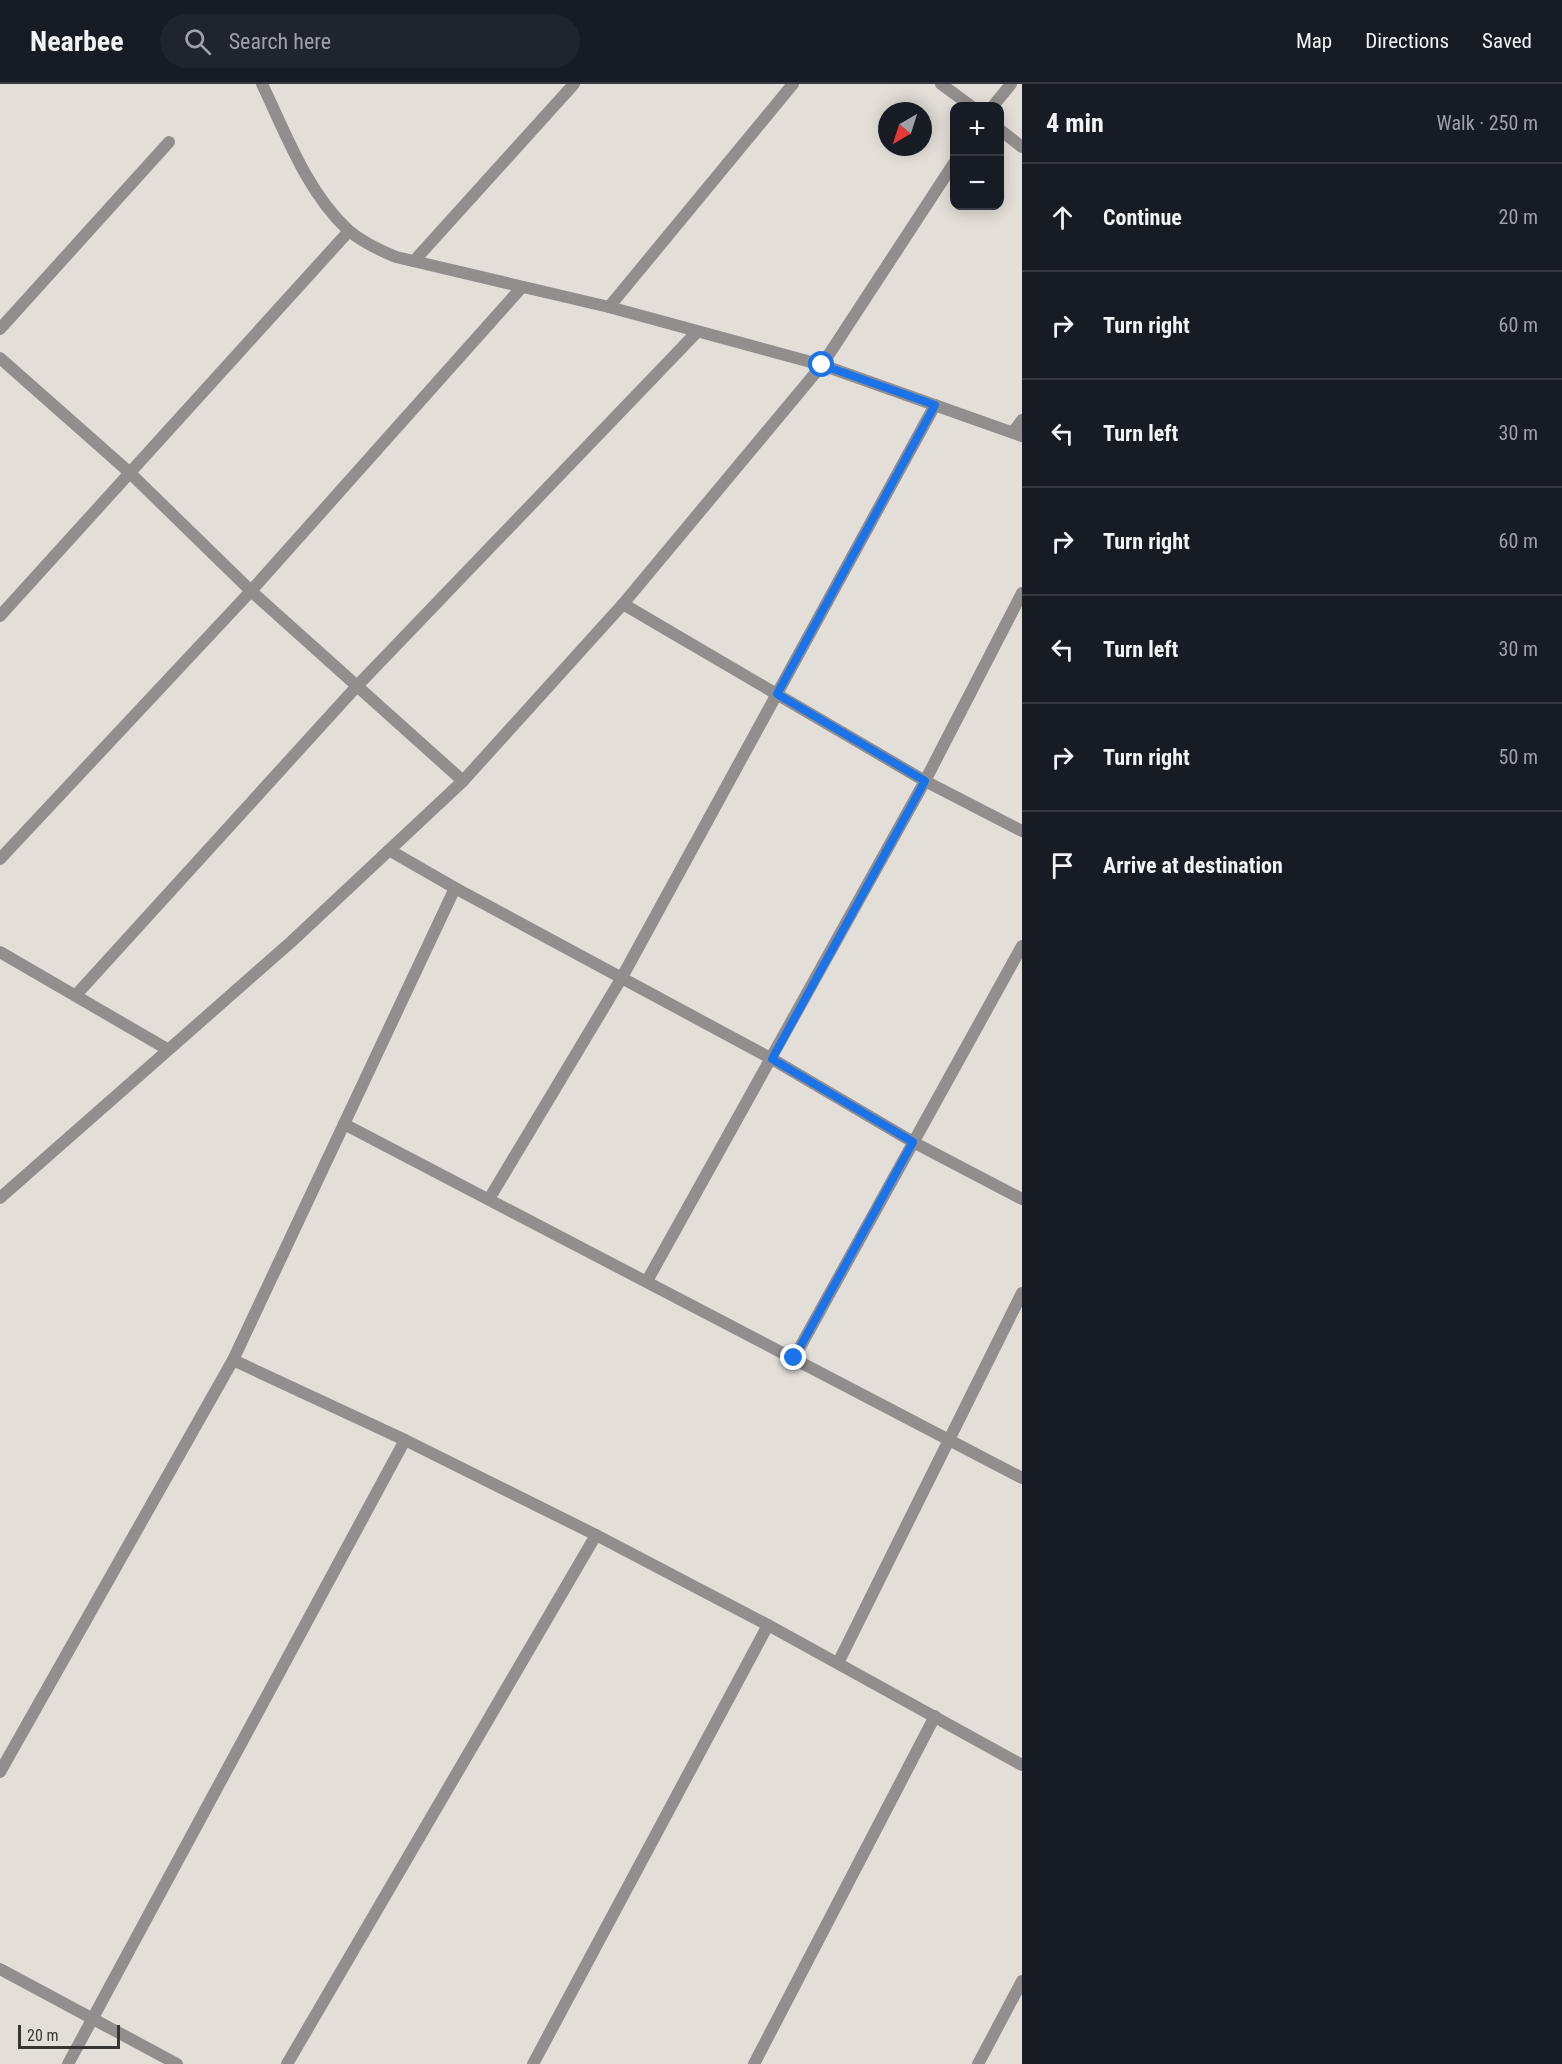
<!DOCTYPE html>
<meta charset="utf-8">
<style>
body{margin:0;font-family:"Roboto Condensed",sans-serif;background:#20242c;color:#f1f3f6}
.controls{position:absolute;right:18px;top:18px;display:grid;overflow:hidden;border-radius:12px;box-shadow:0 3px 15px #0003}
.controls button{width:54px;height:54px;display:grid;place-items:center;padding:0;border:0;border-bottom:2px solid #363941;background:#171b24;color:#f1f3f6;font:30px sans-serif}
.compass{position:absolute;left:878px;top:18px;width:54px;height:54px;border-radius:50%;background:#171b24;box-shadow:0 3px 15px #0003;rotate:219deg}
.scale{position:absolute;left:18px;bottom:15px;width:102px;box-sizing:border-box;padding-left:6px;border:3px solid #363532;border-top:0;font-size:16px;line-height:21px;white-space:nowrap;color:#363532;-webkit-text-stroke:4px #e3ded8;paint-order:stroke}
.stop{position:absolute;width:18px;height:18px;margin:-14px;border:4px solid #1a73e8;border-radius:50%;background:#fff}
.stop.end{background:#1a73e8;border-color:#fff;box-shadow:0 2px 6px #0008}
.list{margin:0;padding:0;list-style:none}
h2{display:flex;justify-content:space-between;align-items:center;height:78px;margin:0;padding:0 24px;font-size:26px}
h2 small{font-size:20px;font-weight:400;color:#9ea1a6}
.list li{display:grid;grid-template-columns:39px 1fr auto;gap:18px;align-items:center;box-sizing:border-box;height:108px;padding:0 24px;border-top:2px solid #363941}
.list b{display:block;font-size:22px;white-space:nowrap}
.list em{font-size:20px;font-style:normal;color:#9ea1a6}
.icon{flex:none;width:33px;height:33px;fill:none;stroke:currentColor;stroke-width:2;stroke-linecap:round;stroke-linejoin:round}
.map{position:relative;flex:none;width:1022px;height:1980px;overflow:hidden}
header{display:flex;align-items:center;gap:36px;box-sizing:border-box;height:84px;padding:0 30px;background:#171b24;border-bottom:2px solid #363941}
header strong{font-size:28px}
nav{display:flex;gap:33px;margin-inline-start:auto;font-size:21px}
.search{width:420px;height:54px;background:#20242c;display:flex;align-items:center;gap:15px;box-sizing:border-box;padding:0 21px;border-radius:33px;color:#9ea1a6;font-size:22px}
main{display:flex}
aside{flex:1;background:#171b24}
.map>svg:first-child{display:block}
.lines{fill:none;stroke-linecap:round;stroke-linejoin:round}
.minor{stroke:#928e8e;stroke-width:12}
.route{stroke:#1a73e8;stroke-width:8}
</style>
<header>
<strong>Nearbee</strong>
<div class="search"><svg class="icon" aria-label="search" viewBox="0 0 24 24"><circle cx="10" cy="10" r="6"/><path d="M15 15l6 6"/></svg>Search here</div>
<nav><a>Map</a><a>Directions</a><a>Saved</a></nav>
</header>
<main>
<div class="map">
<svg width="1022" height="1980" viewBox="0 0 1022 1980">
<rect width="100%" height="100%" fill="#e3ded8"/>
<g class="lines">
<g class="minor">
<path d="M262 0C286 50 307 108 348 146 362 158 379 166 396 173L609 223 822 281 1022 352"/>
<polyline points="941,0 971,22"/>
<polyline points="993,22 1011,0"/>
<polyline points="999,45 1022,63"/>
<polyline points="414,177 574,0"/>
<polyline points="609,223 793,0"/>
<polyline points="0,245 169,58"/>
<polyline points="0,274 129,388 251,507 463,697"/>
<polyline points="1013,348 1022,336"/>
<polyline points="623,520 925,697 1022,747"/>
<polyline points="0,532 349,147"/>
<polyline points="389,766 455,804 772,975 913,1058 1022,1115"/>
<polyline points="0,775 251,507 522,203"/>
<polyline points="0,868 167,965"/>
<polyline points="76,911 357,602 697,248"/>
<polyline points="344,1040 1022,1394"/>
<polyline points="0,1114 291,858 463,697 623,520 822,281 954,79"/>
<polyline points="489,1115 621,895 935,321"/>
<polyline points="647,1197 925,697 1022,509"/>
<polyline points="794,1274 1022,862"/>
<polyline points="233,1276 405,1356 596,1451 768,1541 1022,1681"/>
<polyline points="838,1579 1022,1209"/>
<polyline points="0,1688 233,1276 455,804"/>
<polyline points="0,1885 177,1980"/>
<polyline points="68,1980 405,1356"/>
<polyline points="287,1980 596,1451"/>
<polyline points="533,1980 768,1541"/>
<polyline points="754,1980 935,1632"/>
<polyline points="978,1980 1022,1897"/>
</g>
</g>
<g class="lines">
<polyline class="route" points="794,1274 913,1058 772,975 925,697 777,610 935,321 822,281"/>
</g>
</svg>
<div class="controls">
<button>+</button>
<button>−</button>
</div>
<svg class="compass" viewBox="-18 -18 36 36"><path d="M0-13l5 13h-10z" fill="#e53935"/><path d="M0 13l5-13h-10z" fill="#9ea1a6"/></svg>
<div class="scale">20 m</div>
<div class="stop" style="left:822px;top:281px"></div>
<div class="stop end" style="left:794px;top:1274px"></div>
</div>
<aside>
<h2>4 min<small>Walk · 250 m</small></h2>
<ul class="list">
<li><svg class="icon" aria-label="ahead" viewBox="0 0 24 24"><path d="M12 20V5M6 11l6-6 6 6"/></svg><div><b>Continue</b></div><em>20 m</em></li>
<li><svg class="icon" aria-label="right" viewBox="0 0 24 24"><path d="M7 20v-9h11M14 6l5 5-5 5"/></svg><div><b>Turn right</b></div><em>60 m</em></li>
<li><svg class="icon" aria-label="left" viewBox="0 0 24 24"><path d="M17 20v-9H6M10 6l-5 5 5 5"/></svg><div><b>Turn left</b></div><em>30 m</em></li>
<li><svg class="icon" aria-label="right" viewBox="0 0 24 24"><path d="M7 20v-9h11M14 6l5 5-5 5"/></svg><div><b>Turn right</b></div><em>60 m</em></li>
<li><svg class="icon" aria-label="left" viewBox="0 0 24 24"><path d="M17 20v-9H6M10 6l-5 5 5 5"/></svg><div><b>Turn left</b></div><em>30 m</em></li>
<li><svg class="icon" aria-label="right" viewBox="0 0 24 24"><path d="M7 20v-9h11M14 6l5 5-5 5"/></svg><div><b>Turn right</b></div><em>50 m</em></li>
<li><svg class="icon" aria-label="arrive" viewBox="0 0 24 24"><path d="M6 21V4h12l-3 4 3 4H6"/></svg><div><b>Arrive at destination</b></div></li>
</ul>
</aside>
</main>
